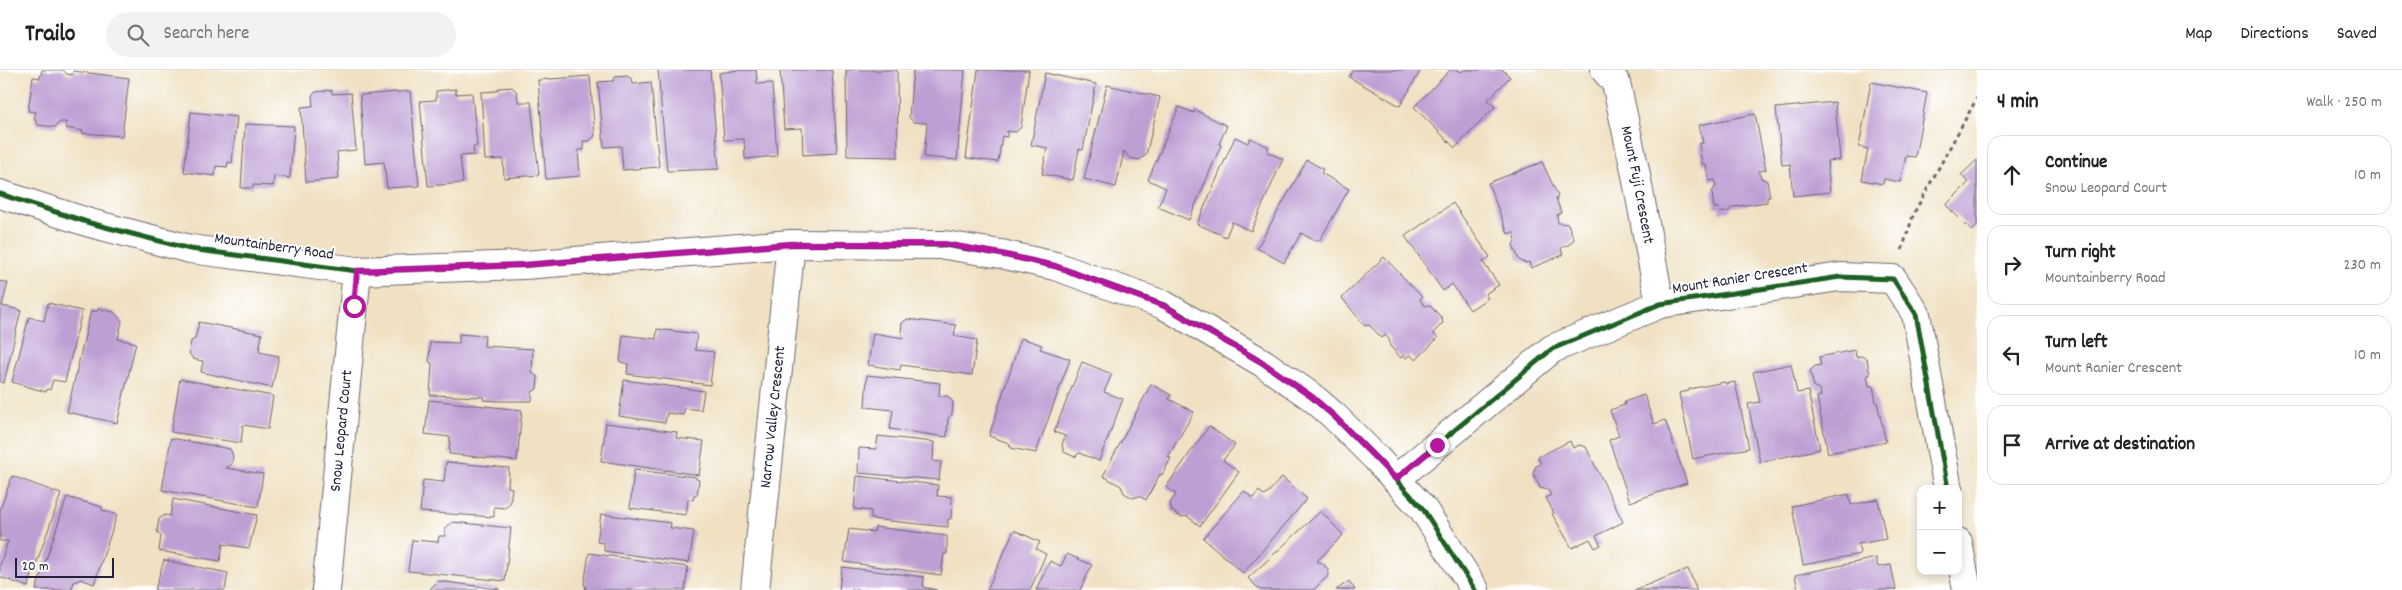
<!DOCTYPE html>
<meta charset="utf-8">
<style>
body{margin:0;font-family:Dekko,sans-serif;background:#f2f2f2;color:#222}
.controls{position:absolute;right:15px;bottom:15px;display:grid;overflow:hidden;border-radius:10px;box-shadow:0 2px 8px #0003}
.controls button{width:45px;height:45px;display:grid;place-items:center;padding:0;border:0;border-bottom:1px solid #e0e0e0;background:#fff;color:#222;font:25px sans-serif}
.scale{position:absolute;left:15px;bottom:12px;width:99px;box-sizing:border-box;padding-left:5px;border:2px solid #22223b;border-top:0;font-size:14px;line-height:18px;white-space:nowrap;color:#22223b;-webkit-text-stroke:4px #fff;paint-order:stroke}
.stop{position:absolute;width:15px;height:15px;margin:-11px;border:4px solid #b5179e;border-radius:50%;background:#fff}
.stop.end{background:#b5179e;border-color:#fff;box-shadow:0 1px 5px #0008}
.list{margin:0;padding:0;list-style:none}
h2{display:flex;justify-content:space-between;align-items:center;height:65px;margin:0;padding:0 20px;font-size:21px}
h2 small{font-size:16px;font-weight:400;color:#767676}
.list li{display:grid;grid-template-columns:32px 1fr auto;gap:15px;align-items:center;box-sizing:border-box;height:80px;margin:0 10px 10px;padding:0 10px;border:1px solid #e0e0e0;border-radius:15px}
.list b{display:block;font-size:19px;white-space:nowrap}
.list p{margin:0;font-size:16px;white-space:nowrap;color:#767676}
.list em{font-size:16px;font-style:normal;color:#767676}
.icon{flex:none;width:28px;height:28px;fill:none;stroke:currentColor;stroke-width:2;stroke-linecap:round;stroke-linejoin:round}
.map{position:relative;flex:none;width:1977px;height:520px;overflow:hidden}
header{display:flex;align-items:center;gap:30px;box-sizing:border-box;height:70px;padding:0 25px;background:#fff;border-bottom:1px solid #e0e0e0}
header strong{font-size:24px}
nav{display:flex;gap:28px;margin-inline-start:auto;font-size:18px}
.search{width:350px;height:45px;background:#f2f2f2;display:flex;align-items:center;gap:12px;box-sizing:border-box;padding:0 18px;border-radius:28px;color:#767676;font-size:19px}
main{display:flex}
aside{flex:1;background:#fff}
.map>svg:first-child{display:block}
.building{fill:#be9fd4}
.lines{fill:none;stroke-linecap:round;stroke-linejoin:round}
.minor-casing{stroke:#6a656b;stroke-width:30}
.path{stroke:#6a656b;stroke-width:3;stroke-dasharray:4 4;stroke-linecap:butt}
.minor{stroke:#fff;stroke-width:28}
.cycleway-casing{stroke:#fff;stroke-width:8}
.cycleway{stroke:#1b5e20;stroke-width:5}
.route{stroke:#b5179e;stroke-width:6}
.labels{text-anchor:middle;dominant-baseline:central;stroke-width:4;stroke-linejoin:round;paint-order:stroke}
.street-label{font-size:16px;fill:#22223b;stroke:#fff}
</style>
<header>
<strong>Trailo</strong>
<div class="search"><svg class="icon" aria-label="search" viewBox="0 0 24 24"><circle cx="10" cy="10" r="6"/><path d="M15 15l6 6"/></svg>Search here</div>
<nav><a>Map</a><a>Directions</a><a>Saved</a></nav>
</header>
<main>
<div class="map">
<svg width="1977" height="520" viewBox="0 0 1977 520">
<rect width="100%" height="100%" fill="#fff"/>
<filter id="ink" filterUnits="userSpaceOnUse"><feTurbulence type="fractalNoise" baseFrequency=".02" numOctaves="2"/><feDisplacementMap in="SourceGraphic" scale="10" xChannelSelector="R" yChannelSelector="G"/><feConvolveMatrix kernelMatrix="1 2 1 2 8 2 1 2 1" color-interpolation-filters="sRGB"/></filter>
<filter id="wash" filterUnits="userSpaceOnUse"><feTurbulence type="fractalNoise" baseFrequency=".0096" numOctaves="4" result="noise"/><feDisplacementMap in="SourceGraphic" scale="20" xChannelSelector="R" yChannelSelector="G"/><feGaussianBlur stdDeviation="1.12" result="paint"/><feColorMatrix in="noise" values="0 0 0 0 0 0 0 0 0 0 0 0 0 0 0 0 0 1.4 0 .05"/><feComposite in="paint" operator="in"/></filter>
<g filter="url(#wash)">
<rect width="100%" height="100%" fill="#f0e1c3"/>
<g id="blocks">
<g class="building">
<polygon points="42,0 63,0 67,4 72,5 73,1 129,8 122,66 82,63 83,61 66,58 66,52 60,52 55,57 38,55 34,48 36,42 28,41 33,7 40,8"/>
<polygon points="658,0 710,0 719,99 667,101"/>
<polygon points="738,0 756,0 757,14 772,13 777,86 745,89 744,69 724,70 719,3"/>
<polygon points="780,0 832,0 837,83 803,85 802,58 784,59"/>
<polygon points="846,0 897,0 898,87 847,86"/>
<polygon points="913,0 965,0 957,90 924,87 927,53 913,52 909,47"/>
<polygon points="978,0 1029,0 1021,57 1016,62 1007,61 1007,67 1002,66 998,92 966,88"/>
<polygon points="1353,0 1421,0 1400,36 1349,7"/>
<polygon points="1450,0 1459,0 1461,2 1464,0 1503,0 1510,7 1488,30 1495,37 1455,78 1414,37"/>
<polygon points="1045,3 1096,14 1083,80 1079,79 1073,110 1042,104 1047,78 1031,75"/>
<polygon points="590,6 595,66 589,71 583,71 584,80 578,80 580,106 546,109 538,10"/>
<polygon points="627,6 632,9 633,14 651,12 659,97 623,100 621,76 604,77 598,12 613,11 615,7"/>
<polygon points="1871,12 1927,23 1915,87 1906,86 1900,112 1884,109 1883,114 1862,110 1868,79 1859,77"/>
<polygon points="1107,15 1160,27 1146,85 1139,90 1130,88 1124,81 1116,117 1084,109"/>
<polygon points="512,17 517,22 518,32 531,32 539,105 504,108 503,89 485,90 481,22 497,21 499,18"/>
<polygon points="456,19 456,24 472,23 477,76 473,77 474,85 460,86 463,113 428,116 420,31 436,30 436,21"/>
<polygon points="332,20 332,24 351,23 356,80 337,82 339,109 306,112 301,37 313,36 312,25 316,22"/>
<polygon points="410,21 419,116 387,118 384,92 365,94 360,25"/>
<polygon points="1835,32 1840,90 1827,91 1830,122 1793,126 1790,94 1782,95 1776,38"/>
<polygon points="1179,37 1194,43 1195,40 1227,56 1219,74 1221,75 1189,150 1158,137 1166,118 1148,110"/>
<polygon points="191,42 237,47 232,93 228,92 227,97 216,96 215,106 184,102"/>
<polygon points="1755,44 1766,100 1759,101 1761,108 1767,111 1770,127 1767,127 1767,132 1732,137 1729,141 1720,143 1719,138 1714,138 1712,122 1716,116 1715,110 1709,111 1706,94 1702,94 1699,74 1703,73 1699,55"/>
<polygon points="245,54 294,56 290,108 274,106 273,116 253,115 253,118 241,118"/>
<polygon points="1235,67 1248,73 1250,68 1269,77 1267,82 1283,89 1251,161 1232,152 1226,167 1197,154"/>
<polygon points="1307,90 1323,99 1321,103 1349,119 1320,170 1313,170 1301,163 1284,193 1257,178"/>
<polygon points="1977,90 1977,156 1972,161 1946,135 1969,112 1961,105"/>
<polygon points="1542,92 1558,126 1556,128 1561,143 1557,145 1558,153 1568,154 1574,169 1570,174 1561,178 1563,185 1531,198 1529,192 1525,193 1519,190 1513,175 1516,169 1513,162 1508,164 1488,113"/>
<polygon points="1453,133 1490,187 1483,192 1499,215 1485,224 1488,228 1470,240 1452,214 1443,221 1405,166"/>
<polygon points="1384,187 1422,227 1420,230 1425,236 1429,235 1441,247 1443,253 1433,263 1438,268 1416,290 1410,285 1406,288 1404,285 1401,288 1390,276 1389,269 1385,265 1382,268 1369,255 1365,256 1342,228"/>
<polygon points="0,211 8,213 2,236 21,240 4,313 0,312"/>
<polygon points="48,233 82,241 65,312 53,310 50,320 47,319 46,322 12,312 29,247 44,251"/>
<polygon points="98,238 114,242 122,251 118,269 136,273 117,353 67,342 91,240 97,242"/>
<polygon points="907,249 956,255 954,266 977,270 972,305 901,295 900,300 868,295 873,263 904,268 901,262 902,253"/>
<polygon points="199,252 262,264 259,282 279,286 272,318 201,302 203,291 193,289 189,283 191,271 195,269"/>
<polygon points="657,259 697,264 695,280 714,282 710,315 627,304 628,294 620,292 623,265 656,269"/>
<polygon points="459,264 485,266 484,276 533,279 532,303 538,307 537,319 532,322 532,331 499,331 483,330 484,327 430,325 432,293 429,292 430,272 459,273"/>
<polygon points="1021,268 1042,275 1040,279 1070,289 1036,383 1011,378 1009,373 989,366"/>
<polygon points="1855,280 1856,287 1861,286 1867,289 1870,305 1867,305 1869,316 1873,316 1876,332 1877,332 1886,372 1828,383 1817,327 1821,326 1820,320 1814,317 1810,301 1815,296 1821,295 1819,287"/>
<polygon points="1082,292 1112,304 1104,322 1123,329 1099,391 1079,383 1075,387 1064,382 1062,375 1065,366 1054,362"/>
<polygon points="1791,294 1797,323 1808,321 1820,379 1760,392 1748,334 1760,332 1753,302"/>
<polygon points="867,305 940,313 939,326 948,326 953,332 952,344 948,348 947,367 890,359 893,340 865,337"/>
<polygon points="180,309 273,326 268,359 243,355 241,373 171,362"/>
<polygon points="624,310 704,321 701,340 685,338 683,345 667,343 665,353 619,346"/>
<polygon points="1725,312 1726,314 1735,312 1749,378 1693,389 1679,323 1689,321 1689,319"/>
<polygon points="1151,314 1171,325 1169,329 1194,342 1168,387 1171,388 1162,405 1160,404 1146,430 1139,426 1133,428 1124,423 1121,416 1103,406"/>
<polygon points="1644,325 1654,354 1665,350 1687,413 1630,432 1609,370 1619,366 1610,340 1625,335 1624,332"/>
<polygon points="429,330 522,340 517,391 449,384 450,367 425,364"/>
<polygon points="606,353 677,362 676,368 704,371 699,405 601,391"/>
<polygon points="1209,356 1235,375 1223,390 1239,402 1200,456 1187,446 1181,447 1172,441 1170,433 1176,424 1166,417"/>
<polygon points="878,366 934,372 933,391 941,392 939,410 858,403 859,378 876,379"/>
<polygon points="171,368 230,379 233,386 232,394 226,398 263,404 258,437 162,420"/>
<polygon points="1570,371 1573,378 1579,375 1586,377 1623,452 1596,466 1601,475 1595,478 1590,469 1572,478 1552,444 1554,443 1546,428 1551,425 1548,420 1540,418 1533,403 1536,396 1541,394 1538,387"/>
<polygon points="446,392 509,398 508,417 512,418 510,434 505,438 494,437 494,447 420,442 423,410 444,412"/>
<polygon points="634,400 696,407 696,409 699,410 697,425 694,425 693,430 688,429 686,445 630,438"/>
<polygon points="12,406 61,424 28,517 0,507 0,495 8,471 0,471 0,440"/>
<polygon points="857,406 938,415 937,426 952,427 951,449 948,449 948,457 871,449 871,441 854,439"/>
<polygon points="1282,407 1307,429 1243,503 1203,468 1244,421 1253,428 1259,421 1265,426"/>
<polygon points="1849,424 1851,435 1878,429 1886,469 1858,474 1860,484 1803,495 1792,436"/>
<polygon points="67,427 102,437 102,440 117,445 94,514 81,509 74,512 71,520 36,520"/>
<polygon points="173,429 257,445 249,478 223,474 220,491 159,481 161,466 157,461 159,449 165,445 170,446"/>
<polygon points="1321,441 1343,465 1316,492 1321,492 1328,499 1328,506 1313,520 1260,520 1248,508"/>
<polygon points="601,444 671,453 670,458 694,461 689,493 604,481 604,473 597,472"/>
<polygon points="453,452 511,458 505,511 408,501 412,470 438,472 439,466 445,466 445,458"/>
<polygon points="875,457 947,466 947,484 944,484 941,505 844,492 849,459 874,462"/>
<polygon points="1014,460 1040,472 1036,479 1046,484 1030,520 987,520"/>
<polygon points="589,483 688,497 685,520 585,520 586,516 584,515"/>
<polygon points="1067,484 1092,495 1080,520 1036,520 1050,491 1061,496"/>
<polygon points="1876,488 1878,497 1891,495 1896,520 1798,520 1795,505"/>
<polygon points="164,490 228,503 225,520 155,520"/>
<polygon points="842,497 924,507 923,517 937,520 839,520"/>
<polygon points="1688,499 1697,520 1634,520"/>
<polygon points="438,511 499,519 499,520 429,520"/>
<polygon points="1349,511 1355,520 1336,520"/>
</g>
</g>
</g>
<g filter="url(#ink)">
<use href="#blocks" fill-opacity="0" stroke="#6a656b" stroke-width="1"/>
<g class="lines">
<g class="minor-casing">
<g id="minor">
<path id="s1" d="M1605 0 1616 13 1635 100 1660 234"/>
<polyline points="0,124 90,153 190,179 357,201 524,195 791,174 945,175 1001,184 1055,196 1164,235 1263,293 1312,327 1334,346 1376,388 1423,439 1475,520"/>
<polyline points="1396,409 1552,279 1660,234 1840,207 1893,209 1916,244 1948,419"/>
<polyline points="1958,472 1967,520"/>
<path id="s2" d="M326 520 357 201"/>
<path id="s3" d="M755 520 791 174"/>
</g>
</g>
<polyline class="path" points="1902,180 1914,143 1977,28"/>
<use href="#minor" class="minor"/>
<g class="cycleway-casing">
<g id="cycleway">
<polyline points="0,124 90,153 190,179 357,201 524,195 791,174 945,175 1001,184 1055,196 1164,235 1263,293 1312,327 1334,346 1376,388 1423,439 1475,520"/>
<polyline points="1396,409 1552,279 1660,234 1840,207 1893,209 1916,244 1948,419"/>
</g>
</g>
<use href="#cycleway" class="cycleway"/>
</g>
</g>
<g class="lines" filter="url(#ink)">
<polyline class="route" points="354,236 357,201 524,195 791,174 945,174 1001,184 1055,196 1164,236 1263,293 1312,327 1334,346 1396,409 1437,375"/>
</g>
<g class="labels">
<g class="street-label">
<text stroke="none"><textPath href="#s1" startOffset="121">Mount Fuji Crescent</textPath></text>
<text transform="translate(274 177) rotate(8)">Mountainberry Road</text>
<text transform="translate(1740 209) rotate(-9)">Mount Ranier Crescent</text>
<text stroke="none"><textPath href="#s3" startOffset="174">Narrow Valley Crescent</textPath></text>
<text stroke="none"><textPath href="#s2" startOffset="160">Snow Leopard Court</textPath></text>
</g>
</g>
</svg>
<div class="controls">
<button>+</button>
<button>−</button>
</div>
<div class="scale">20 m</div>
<div class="stop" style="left:354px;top:236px"></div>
<div class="stop end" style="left:1437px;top:375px"></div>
</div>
<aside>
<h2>4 min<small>Walk · 250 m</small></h2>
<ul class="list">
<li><svg class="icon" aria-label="ahead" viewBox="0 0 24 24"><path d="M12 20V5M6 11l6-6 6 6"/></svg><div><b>Continue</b><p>Snow Leopard Court</p></div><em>10 m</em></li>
<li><svg class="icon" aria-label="right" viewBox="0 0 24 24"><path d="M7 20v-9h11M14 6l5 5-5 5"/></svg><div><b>Turn right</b><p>Mountainberry Road</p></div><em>230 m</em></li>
<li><svg class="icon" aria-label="left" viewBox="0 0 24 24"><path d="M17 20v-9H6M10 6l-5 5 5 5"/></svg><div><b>Turn left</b><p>Mount Ranier Crescent</p></div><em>10 m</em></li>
<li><svg class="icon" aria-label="arrive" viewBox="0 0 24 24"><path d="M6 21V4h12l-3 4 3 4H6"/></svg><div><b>Arrive at destination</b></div></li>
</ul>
</aside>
</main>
